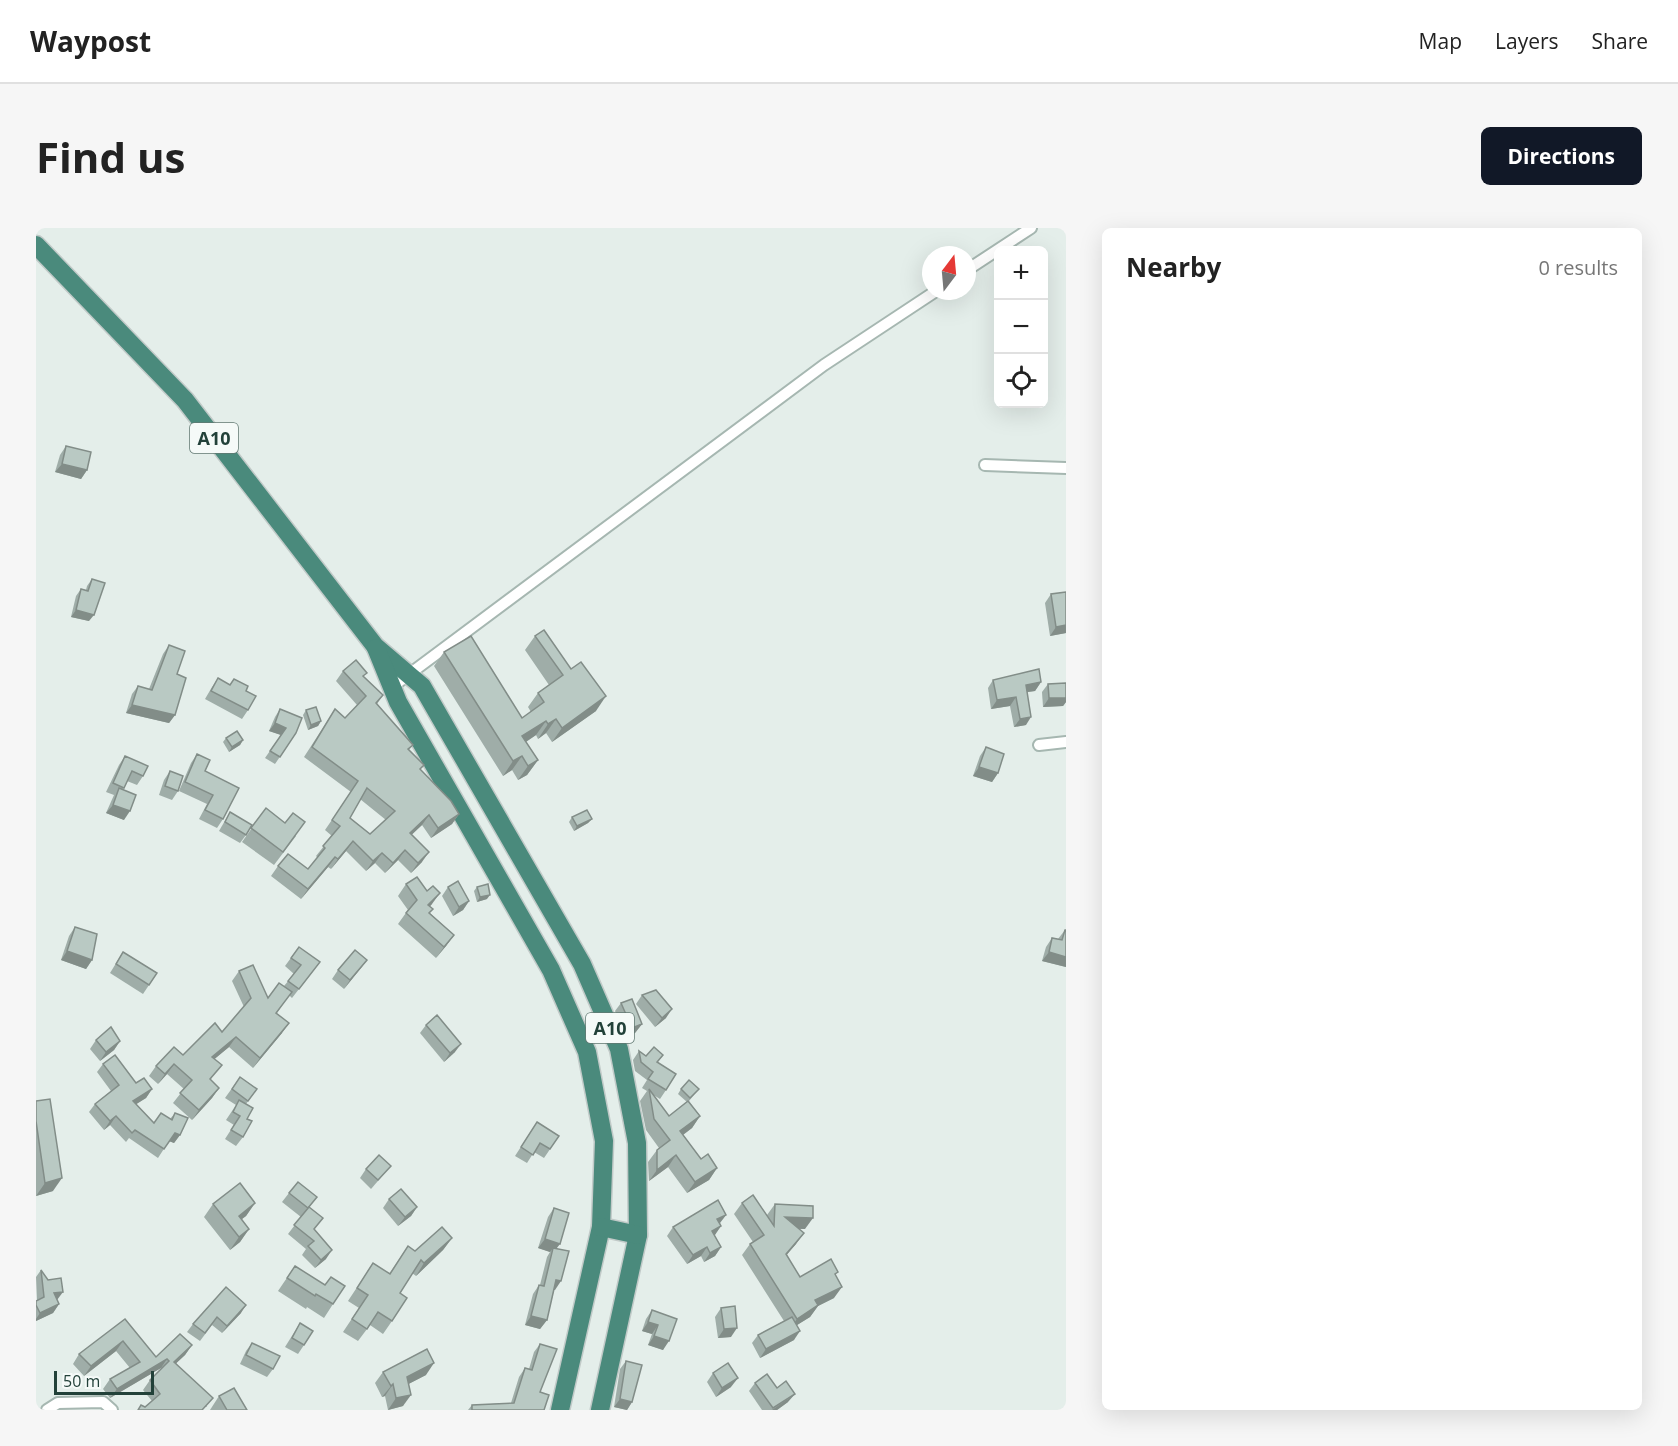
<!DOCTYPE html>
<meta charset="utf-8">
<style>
body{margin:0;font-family:"Open Sans",sans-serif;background:#f6f6f6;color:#222}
.controls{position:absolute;right:18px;top:18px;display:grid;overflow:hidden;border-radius:9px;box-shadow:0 6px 24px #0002}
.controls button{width:54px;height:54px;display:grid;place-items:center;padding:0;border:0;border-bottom:2px solid #e0e0e0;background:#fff;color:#222;font:30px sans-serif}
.compass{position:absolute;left:886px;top:18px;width:54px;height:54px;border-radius:50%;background:#fff;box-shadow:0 6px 24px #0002;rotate:16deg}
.scale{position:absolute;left:18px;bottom:15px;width:100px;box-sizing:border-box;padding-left:6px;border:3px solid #224139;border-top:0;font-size:16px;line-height:21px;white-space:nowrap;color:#224139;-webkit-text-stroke:4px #f5faf8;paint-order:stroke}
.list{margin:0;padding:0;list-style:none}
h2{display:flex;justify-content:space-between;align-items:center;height:78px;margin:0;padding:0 24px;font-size:26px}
h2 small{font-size:20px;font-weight:400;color:#767676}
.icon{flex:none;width:33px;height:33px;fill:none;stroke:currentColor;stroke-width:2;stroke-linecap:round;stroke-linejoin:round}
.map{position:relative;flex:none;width:1030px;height:1182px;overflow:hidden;border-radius:9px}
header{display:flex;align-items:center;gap:36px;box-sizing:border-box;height:84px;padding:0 30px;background:#fff;border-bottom:2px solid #e0e0e0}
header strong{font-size:28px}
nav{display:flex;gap:33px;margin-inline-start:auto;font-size:21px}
.intro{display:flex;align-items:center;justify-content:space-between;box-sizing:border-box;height:144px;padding:0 36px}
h1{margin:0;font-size:42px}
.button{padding:15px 27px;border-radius:9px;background:#111827;color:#fff;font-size:21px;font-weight:700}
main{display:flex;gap:36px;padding:0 36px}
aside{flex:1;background:#fff;border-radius:9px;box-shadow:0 6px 24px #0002}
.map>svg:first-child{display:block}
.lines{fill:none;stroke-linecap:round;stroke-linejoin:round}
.minor-casing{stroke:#a6b7b1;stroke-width:14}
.trunk-casing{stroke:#c1cac8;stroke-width:21}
.minor{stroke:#fff;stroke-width:10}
.trunk{stroke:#4a8a7c;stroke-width:18}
.wall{fill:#9fada8;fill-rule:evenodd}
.shaded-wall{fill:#828d88}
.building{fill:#b9c9c3;stroke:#828d88;stroke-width:1.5;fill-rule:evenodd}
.labels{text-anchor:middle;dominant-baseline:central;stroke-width:6;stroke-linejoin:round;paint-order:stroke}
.shield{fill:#f5faf8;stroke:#617872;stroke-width:1.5}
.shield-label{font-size:18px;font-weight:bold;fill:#224139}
</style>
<header>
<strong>Waypost</strong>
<nav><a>Map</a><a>Layers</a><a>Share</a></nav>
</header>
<div class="intro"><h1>Find us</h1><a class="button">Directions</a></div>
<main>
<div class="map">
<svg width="1030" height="1182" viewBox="0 0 1030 1182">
<rect width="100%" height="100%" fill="#e4eeea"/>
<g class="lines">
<g class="minor-casing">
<g id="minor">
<polyline points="931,42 995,0"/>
<polyline points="949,237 1030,240"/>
<polyline points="356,459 788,137 900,63"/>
<polyline points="1003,517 1030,514"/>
<polyline points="11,1182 22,1175 67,1174 76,1182"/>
</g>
</g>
<g class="trunk-casing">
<g id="trunk">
<polyline points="0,17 149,172 339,418 386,458 546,736 583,821 601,915 602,1007 564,1182"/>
<polyline points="340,420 362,474 515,742 551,824 568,913 565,999 524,1182"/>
<polyline points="565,999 602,1007"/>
</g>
</g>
<use href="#minor" class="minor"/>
<use href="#trunk" class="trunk"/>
</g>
<g class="wall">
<polygon points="30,218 51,242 45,251 19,244 24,227"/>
<polygon points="56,351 53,393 35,389 40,368 45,361 50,362 51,358"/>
<polygon points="1030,364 1030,405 1014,408 1009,375 1015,366"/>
<polygon points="499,408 560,483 516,514 510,505 502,511 500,507 490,514 502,532 491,547 482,552 476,542 467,548 398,438 408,424 486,490 495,484 492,479 502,465 513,457 489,422"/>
<polygon points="133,417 141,446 139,487 133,495 90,485 96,466 102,458 113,461 127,426"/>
<path d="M307 443 328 449 347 467 341 476 377 517 373 522 385 542 423 586 416 596 395 610 386 597 375 607 386 634 375 645 362 632 349 645 339 635 330 643 310 623 295 641 292 639 265 671 235 648 242 638 272 641 282 630 280 628 296 608 289 602 315 564 268 529 299 481 309 490 321 477 300 453ZM324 571 350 592 334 606 314 590Z"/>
<polygon points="182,450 194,457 198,451 210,463 212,482 206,491 169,471 176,459"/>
<polygon points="957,452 1005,454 999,463 991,464 990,497 978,499 974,478 955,481 952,460"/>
<polygon points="1030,455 1030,474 1027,478 1007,479 1006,464 1012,456"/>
<polygon points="244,481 260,505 239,536 229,530 245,507 233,503 239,489"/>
<polygon points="270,482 285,493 282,498 272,502 267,487"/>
<polygon points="190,510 207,512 204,517 193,524 187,514"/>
<polygon points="950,519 962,545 956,554 937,548 944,528"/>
<polygon points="161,526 187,591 181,600 163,591 171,576 143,563 155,535"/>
<polygon points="89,528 107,548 101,557 91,553 87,562 88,592 70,585 78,567 70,564 83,537"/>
<polygon points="134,543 142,563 136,572 123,567 128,552"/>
<polygon points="230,580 260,608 238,637 206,614"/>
<polygon points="194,584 210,607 204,615 183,603"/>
<polygon points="536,589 556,591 552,595 538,603 533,594"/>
<polygon points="370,656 396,676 394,678 394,685 418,707 410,718 400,730 362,696 372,682 362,668"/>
<polygon points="412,659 433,673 427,682 417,688 406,668"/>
<polygon points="441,659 451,671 441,674 438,663"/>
<polygon points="39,699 56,732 50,741 25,732 33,708"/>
<polygon points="1029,702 1030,739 1006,733 1010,719 1016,710 1022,711"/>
<polygon points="263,719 277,743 256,770 253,767 241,785 246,805 217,840 193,819 178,831 175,852 183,860 176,870 156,892 137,875 148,861 131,846 122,856 113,848 120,838 147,827 186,804 208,779 196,753 203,743 232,770 248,758 258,746 249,738"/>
<polygon points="87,724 121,745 107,766 74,745"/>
<polygon points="331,732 308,761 296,751 302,742"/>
<polygon points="606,767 630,790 619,799 600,776"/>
<polygon points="585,775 606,796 599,805 590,808 579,783"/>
<polygon points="390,797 419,824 408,834 384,805"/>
<polygon points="60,812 84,813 78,822 64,833 54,821"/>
<polygon points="603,823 610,828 627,827 622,834 630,862 624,871 616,866 633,888 651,874 642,866 645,861 663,861 653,873 664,888 656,900 647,907 665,931 681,940 673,952 651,965 632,939 613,953 612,934 621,922 623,920 610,902 604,873 611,863 606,860 611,852 599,843 597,832"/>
<polygon points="67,836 100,855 116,861 110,870 100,876 118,895 134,891 139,885 144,907 138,915 133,913 122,930 93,910 90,914 74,897 68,902 53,884 59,876 75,863 61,844"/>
<polygon points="204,849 221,861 210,876 211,891 207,909 200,918 189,911 198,897 190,892 200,877 189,870"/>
<polygon points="0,873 17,963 0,968"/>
<polygon points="501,894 523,908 508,930 498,924 491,935 479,928"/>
<polygon points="330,941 348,946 335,961 324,950"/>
<polygon points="253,965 273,979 278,1002 290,1031 279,1040 266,1027 270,1021 252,1006 265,989 246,974"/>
<polygon points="353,971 381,979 375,988 362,998 347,980"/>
<polygon points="219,975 210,988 205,991 213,1001 204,1014 194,1022 168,989 177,976"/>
<polygon points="706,975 731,987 739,976 769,1001 763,1001 760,1016 750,1027 764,1049 800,1048 798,1070 782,1078 774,1089 761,1097 758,1112 724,1130 716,1115 722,1107 748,1093 706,1027 714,1016 717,1014 698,986"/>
<polygon points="518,980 521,1021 519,1062 518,1062 511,1092 504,1101 489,1097 497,1066 503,1057 504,1057 511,1029 514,1024 502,1020 512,989"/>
<polygon points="690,987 684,995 685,998 678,1007 685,1019 679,1028 668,1034 665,1028 651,1036 631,1008 637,999"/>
<polygon points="416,1010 407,1022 380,1048 376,1045 364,1065 356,1093 347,1106 334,1097 322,1113 307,1104 323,1080 312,1073 337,1035 353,1046 372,1018 379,1023"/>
<polygon points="259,1038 297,1076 288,1090 271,1079 270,1081 242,1063"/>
<polygon points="5,1042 12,1052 23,1076 17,1085 0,1093 0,1073 1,1072 0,1049"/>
<polygon points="190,1059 205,1085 186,1105 176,1097 164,1113 151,1104 157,1096"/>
<polygon points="685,1080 695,1109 682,1110 679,1089"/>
<polygon points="616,1082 641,1091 627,1122 612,1117 616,1106 606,1103 610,1091"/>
<polygon points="89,1091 120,1129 156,1117 149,1127 140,1135 171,1179 109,1179 116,1173 107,1162 114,1152 125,1141 125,1140 74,1170 67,1161 74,1151 94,1140 80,1123 48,1148 37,1136 43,1126"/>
<polygon points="264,1095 268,1117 262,1126 249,1119"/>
<polygon points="216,1115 237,1141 231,1149 204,1136 210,1123"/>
<polygon points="504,1116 504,1164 508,1182 432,1182 436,1177 475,1175 483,1149 489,1140 493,1141 498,1124"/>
<polygon points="590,1133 596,1174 591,1182 578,1179 584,1141"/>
<polygon points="347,1144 390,1147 372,1156 367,1178 352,1182 349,1168 346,1169 339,1155"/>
<polygon points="677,1145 695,1159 680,1169 671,1154"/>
<polygon points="719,1155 741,1160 752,1174 741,1182 726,1182 713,1163"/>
<polygon points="183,1168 211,1182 174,1182"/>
</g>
<g class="shaded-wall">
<polygon points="26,236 51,242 45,251 19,244"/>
<polygon points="40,382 58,387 53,393 35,389"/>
<polygon points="1030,397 1030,405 1014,408 1020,399"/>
<polygon points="1005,454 999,463 984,465 990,457"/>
<polygon points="570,468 560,483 516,514 526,500"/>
<polygon points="980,469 974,478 955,481 961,472"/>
<polygon points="1013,470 1030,470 1030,474 1027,478 1007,479"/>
<polygon points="96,477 139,487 133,495 90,485"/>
<polygon points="995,489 990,497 978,499 984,491"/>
<polygon points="520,491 510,505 502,511 512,496"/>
<polygon points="285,493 282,498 272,502 275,497"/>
<polygon points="510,493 500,507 476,523 486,508"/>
<polygon points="239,495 250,500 245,507 233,503"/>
<polygon points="207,512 204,517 193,524 196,519"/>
<polygon points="486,528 476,542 467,548 477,533"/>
<polygon points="502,532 491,547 482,552 492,538"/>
<polygon points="943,539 962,545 956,554 937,548"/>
<polygon points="77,577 94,583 88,592 70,585"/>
<polygon points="423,586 416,596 395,610 402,600"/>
<polygon points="393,587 386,597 367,615 374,605"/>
<polygon points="556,591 552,595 538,603 541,598"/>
<polygon points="317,613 310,623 295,641 302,631"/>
<polygon points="369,622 362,632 349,645 357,635"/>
<polygon points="393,624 386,634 375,645 382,635"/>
<polygon points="346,625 339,635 330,643 337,633"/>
<polygon points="299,629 292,639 265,671 272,661"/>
<polygon points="404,665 396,676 385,688 392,677"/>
<polygon points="454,667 451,671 441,674 444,669"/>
<polygon points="433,673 427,682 417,688 423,679"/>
<polygon points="418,707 410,718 400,730 408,719"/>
<polygon points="31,723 56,732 50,741 25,732"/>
<polygon points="1013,724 1030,729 1030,739 1006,733"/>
<polygon points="331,732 325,740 308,761 314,752"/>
<polygon points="636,781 630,790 619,799 626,790"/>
<polygon points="253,795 246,805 217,840 224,830"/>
<polygon points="606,796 599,805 590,808 596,800"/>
<polygon points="200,809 193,819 169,839 176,829"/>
<polygon points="84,813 78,822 64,833 70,824"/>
<polygon points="425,816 419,824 408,834 414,825"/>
<polygon points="138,836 131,846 122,856 129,846"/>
<polygon points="183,860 176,870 156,892 163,882"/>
<polygon points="116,861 110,870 91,882 97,873"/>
<polygon points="80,888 74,897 68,902 74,893"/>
<polygon points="664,888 656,900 636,915 644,903"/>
<polygon points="139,905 144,907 138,915 133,913"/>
<polygon points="640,927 632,939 613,953 621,942"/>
<polygon points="681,940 673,952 651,965 659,954"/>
<polygon points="26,950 17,963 0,968 9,955"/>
<polygon points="219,975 210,988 196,999 203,988"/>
<polygon points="381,979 375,988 362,998 369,989"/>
<polygon points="690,987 683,996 681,991"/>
<polygon points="749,989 777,990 769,1001 741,1000"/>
<polygon points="685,998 679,1007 670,1012 676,1003"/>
<polygon points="213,1001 204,1014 194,1022 203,1009"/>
<polygon points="768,1005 760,1016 742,1037 750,1026"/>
<polygon points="416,1010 407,1022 380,1048 388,1035"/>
<polygon points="509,1011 524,1016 517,1025 517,1020 514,1024 502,1020"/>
<polygon points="671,1019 665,1028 651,1036 657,1027"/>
<polygon points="685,1019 679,1028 668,1034 674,1025"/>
<polygon points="296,1022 290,1031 279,1040 285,1032"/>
<polygon points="520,1052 525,1053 519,1062 514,1061"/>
<polygon points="806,1059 798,1070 782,1078 774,1089 753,1102 761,1091 779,1072"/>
<polygon points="27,1064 21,1072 18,1065"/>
<polygon points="23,1076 17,1085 0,1093 0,1091 4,1085"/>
<polygon points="210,1077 205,1085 186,1105 191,1098"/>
<polygon points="495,1088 511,1092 504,1101 489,1097"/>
<polygon points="612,1094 622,1097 616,1106 606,1103"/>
<polygon points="701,1100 695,1109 682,1110 688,1101"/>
<polygon points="764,1103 758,1112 724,1130 730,1121"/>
<polygon points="618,1108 633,1113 627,1122 612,1117"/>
<polygon points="87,1113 80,1123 48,1148 55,1138"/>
<polygon points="156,1117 149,1127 132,1143 138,1134"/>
<polygon points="131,1131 125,1140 74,1170 81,1161"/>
<polygon points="398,1135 390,1147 363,1161 371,1149"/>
<polygon points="702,1150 695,1159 680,1169 686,1160"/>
<polygon points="357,1156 349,1168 346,1169 355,1158"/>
<polygon points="759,1166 752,1174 741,1182 736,1182"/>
<polygon points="375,1167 367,1178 352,1182 360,1170"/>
<polygon points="584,1171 596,1174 591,1182 578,1179"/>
</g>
<g class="building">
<polygon points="30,218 55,224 51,242 26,236"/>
<polygon points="56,351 69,355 58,387 40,382 45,361 52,363"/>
<polygon points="1030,364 1030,397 1020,399 1015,366"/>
<polygon points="508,402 535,441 545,434 570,468 526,500 520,491 512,496 510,493 486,508 502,532 492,538 486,528 477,533 408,424 435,408 486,490 508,474 502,465 527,447 499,408"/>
<polygon points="133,417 149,423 141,446 150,450 139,487 96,477 102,458 116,462"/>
<path d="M320 432 331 445 327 448 347 467 340 475 377 517 372 521 388 537 384 541 415 573 423 586 402 600 393 587 374 605 393 624 382 635 369 622 357 635 346 625 337 633 317 613 302 631 299 629 272 661 242 638 252 626 272 641 289 620 287 618 304 598 296 592 322 553 276 519 299 481 309 490 330 468 307 443ZM331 560 359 583 334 606 314 590Z"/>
<polygon points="1003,441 1005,454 990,457 995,489 984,491 980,469 961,472 957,452"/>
<polygon points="182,450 194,457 198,451 212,458 210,463 220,468 212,482 175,463"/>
<polygon points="1030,455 1030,470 1013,470 1012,456"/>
<polygon points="280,479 285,493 275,497 270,482"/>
<polygon points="244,481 266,490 260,505 244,529 234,523 250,500 239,495"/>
<polygon points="201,503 207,512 196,519 190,510"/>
<polygon points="950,519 968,526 962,545 943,539"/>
<polygon points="161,526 174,532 169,543 203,560 187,591 169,582 177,567 149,554"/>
<polygon points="89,528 112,538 107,548 96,543 88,560 77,555"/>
<polygon points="134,543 147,548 142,563 129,558"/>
<polygon points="83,560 100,567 94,583 77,577"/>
<polygon points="230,580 249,595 257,585 269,594 247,624 215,600"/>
<polygon points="551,582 556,591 541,598 536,589"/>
<polygon points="194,584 216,597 210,607 189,594"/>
<polygon points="381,649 391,663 397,658 404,665 392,677 397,681 393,685 418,707 408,719 370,685 381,672 370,656"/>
<polygon points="422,653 433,673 423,679 412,659"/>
<polygon points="452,656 454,667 444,669 441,659"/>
<polygon points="39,699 61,706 56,732 31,723"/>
<polygon points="1029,702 1030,702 1030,729 1013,724 1016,710 1026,712"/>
<polygon points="263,719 284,734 263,761 252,753 265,737 255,730"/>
<polygon points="319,722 331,732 314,752 302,742"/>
<polygon points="87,724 121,745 113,757 80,736"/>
<polygon points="217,737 232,770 243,755 256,764 240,785 253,795 224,830 200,809 176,829 186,837 174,851 183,860 163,882 144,865 156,852 138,836 129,846 120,838 138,819 147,827 179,795 186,804 215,770 203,743"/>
<polygon points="620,762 636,781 626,790 606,767"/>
<polygon points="596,771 606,796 596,800 585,775"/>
<polygon points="401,787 425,816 414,825 390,797"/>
<polygon points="75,799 84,813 70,824 60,812"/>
<polygon points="618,819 627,827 621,834 640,846 630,862 612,851 617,844 605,834 603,823 610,828"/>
<polygon points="79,827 100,855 108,850 116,861 97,873 118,895 125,885 136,892 139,885 152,890 144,907 139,905 128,921 99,902 96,905 80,888 74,893 59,876 83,857 67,836"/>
<polygon points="204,849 221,861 212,873 196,861"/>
<polygon points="653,852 663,861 654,870 645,861"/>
<polygon points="613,861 633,888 652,873 664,888 644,903 665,931 672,926 681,940 659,954 640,927 621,942 621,922 634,912 618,891"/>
<polygon points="14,871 26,950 9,955 0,893 0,873"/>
<polygon points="203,872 217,880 211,891 216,893 207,909 195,902 204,888 197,884"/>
<polygon points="501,894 523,908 514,921 504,915 497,927 485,919"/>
<polygon points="343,927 355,938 342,952 330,941"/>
<polygon points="262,954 281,969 272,980 253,965"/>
<polygon points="204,955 219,975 203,988 213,1001 203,1009 177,976"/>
<polygon points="365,961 381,979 369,989 353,971"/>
<polygon points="717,967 738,998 739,976 777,978 777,990 749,989 768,1005 750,1026 764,1049 795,1031 802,1044 799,1046 806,1059 779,1072 782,1077 761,1091 714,1016 728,1007 706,975"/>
<polygon points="682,972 690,987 681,991 685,998 676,1003 685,1019 674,1025 671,1019 657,1027 637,999"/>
<polygon points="273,979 287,990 278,1001 296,1022 285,1032 272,1018 278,1013 258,997"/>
<polygon points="518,980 533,985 524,1016 509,1011"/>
<polygon points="406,999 416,1010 388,1035 385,1032 364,1065 371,1070 356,1093 342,1084 331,1101 316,1091 332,1067 321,1060 337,1035 354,1046 372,1018 379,1023"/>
<polygon points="517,1020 533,1023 525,1053 520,1052 511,1092 495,1088 503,1057 508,1058"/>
<polygon points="259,1038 289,1057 295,1049 309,1058 297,1076 280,1066 279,1068 251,1050"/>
<polygon points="5,1042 12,1052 25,1050 27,1064 18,1065 23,1076 4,1085 0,1077 0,1073 8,1069"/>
<polygon points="190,1059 210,1077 191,1098 181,1089 169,1105 157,1096"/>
<polygon points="699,1078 701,1100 688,1101 685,1080"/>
<polygon points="616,1082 641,1091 633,1113 618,1108 622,1097 612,1094"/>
<polygon points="756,1089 764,1103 730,1121 722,1107"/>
<polygon points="89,1091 120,1129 144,1106 156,1117 138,1134 177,1170 166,1182 102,1182 105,1177 109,1179 124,1166 114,1152 133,1133 131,1131 81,1161 74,1151 104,1134 87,1113 55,1138 43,1126"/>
<polygon points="264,1095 277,1103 268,1117 256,1110"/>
<polygon points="216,1115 244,1128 237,1141 210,1127"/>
<polygon points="504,1116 521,1121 504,1164 513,1167 508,1182 436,1182 436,1177 478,1175 489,1140 496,1142"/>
<polygon points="391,1121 398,1135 371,1149 375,1167 360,1170 357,1156 355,1158 347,1144"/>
<polygon points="590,1133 606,1137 596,1174 584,1171"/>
<polygon points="692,1135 702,1150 686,1160 677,1145"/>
<polygon points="731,1146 741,1160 750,1153 759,1166 737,1180 719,1155"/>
<polygon points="198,1160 211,1182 191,1182 183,1168"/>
</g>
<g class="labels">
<g class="shield">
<rect x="154" y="195" width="48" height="30" rx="4.5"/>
<rect x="550" y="785" width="48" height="30" rx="4.5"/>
</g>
<g class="shield-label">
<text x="178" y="210">A10</text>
<text x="574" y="800">A10</text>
</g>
</g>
</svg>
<div class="controls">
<button>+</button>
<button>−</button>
<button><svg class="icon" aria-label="locate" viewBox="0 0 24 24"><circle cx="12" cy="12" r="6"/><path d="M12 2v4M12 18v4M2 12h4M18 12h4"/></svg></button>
</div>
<svg class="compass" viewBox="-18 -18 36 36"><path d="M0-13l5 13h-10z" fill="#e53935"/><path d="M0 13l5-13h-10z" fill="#767676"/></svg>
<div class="scale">50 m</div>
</div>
<aside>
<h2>Nearby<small>0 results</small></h2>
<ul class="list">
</ul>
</aside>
</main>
